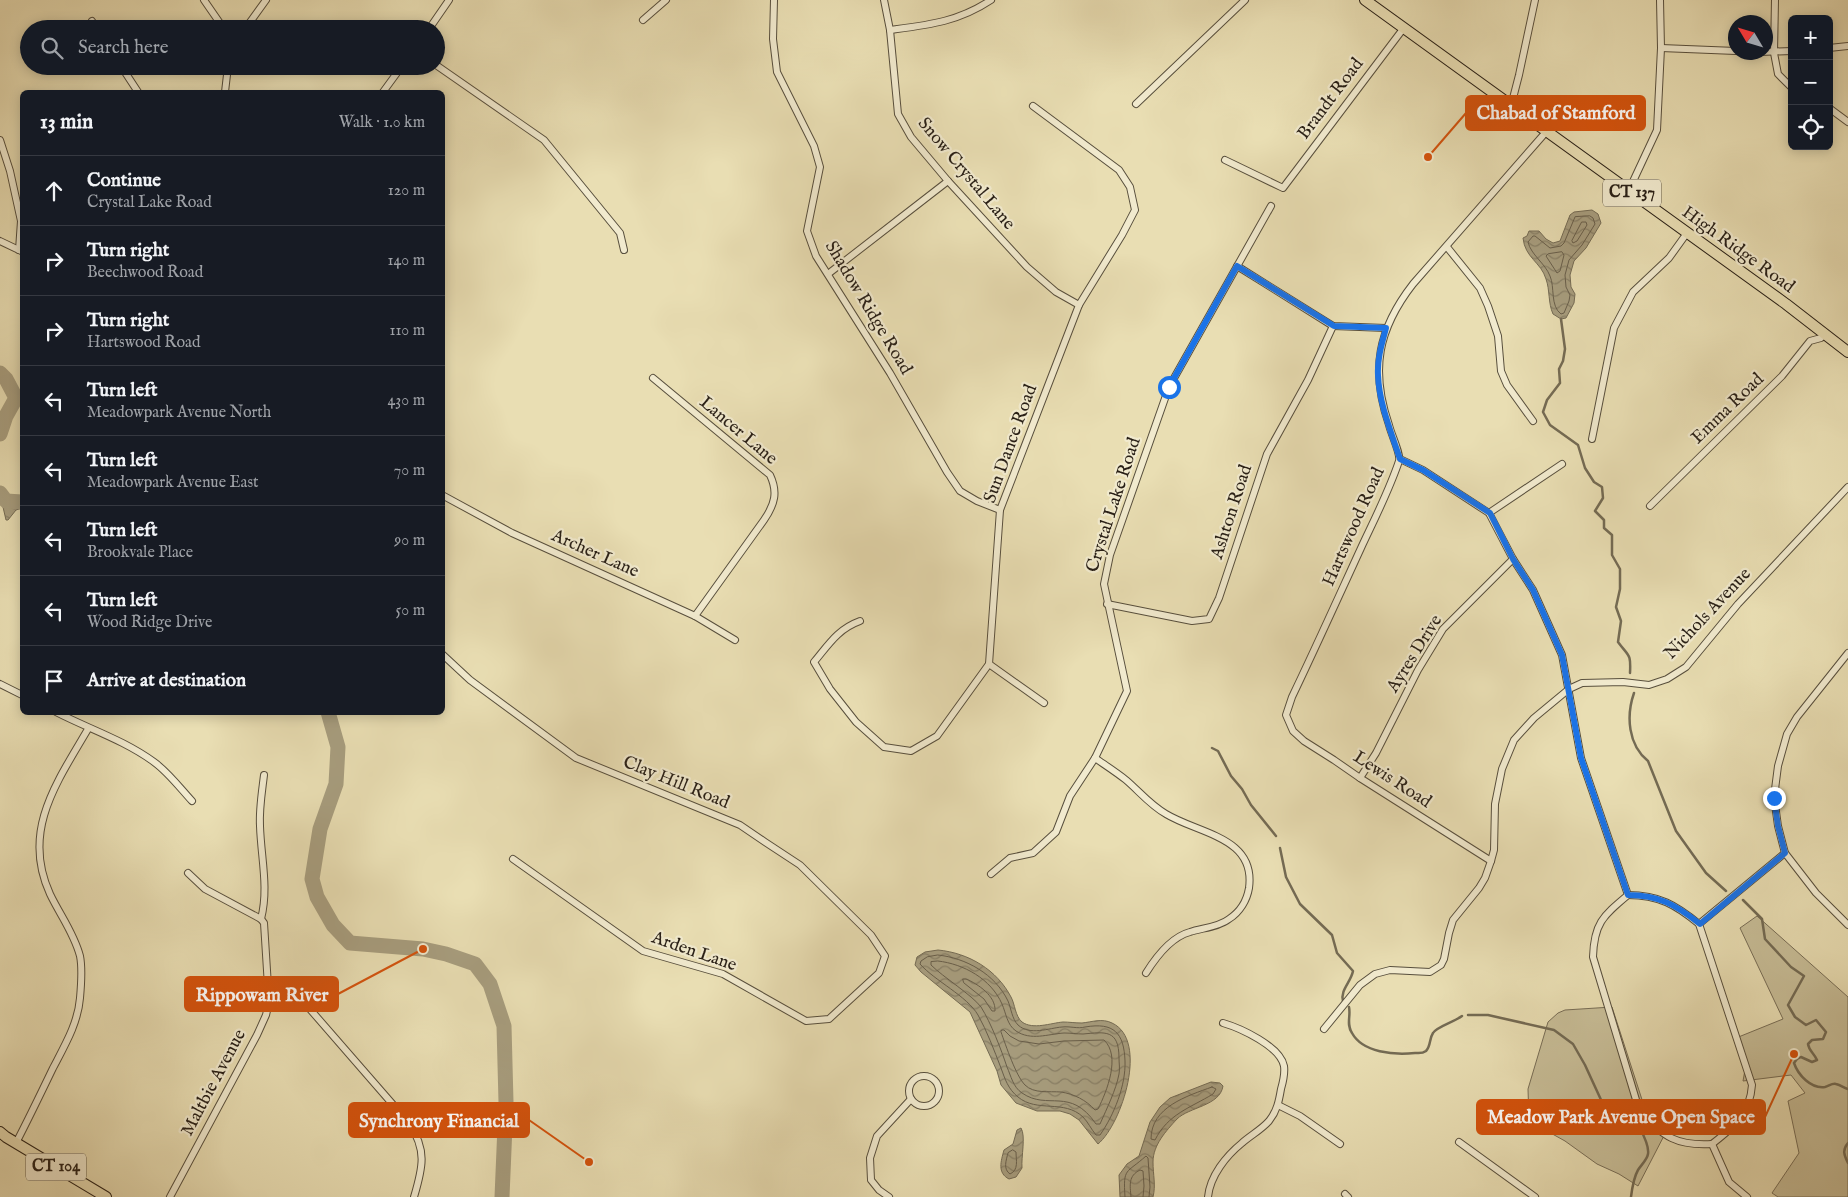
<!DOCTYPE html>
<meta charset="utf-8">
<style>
body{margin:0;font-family:"IM FELL English",serif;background:#242831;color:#f1f3f6}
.controls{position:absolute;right:15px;top:15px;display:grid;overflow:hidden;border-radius:8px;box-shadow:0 2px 12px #0003}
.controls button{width:45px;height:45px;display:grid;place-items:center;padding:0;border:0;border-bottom:1px solid #363941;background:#171b24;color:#f1f3f6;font:25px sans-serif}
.compass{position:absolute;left:1728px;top:15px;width:45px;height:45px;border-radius:50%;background:#171b24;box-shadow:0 2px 12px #0003;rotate:308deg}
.stop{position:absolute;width:15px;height:15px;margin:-11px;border:4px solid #1a73e8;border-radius:50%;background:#fff}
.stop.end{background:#1a73e8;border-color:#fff;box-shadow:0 1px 5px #0008}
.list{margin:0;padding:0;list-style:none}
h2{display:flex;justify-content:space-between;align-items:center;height:65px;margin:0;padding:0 20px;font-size:21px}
h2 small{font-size:16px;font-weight:400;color:#9ea1a6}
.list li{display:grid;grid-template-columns:32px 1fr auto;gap:15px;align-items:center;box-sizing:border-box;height:70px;padding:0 20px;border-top:1px solid #363941}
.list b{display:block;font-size:19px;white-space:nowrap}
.list p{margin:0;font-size:16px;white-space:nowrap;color:#9ea1a6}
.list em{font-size:16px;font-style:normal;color:#9ea1a6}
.icon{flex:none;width:28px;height:28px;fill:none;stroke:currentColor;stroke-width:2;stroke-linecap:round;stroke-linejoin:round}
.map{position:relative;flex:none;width:1848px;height:1197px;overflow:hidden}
.search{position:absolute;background:#171b24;box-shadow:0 2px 12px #0003;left:20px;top:20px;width:425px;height:55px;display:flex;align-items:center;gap:12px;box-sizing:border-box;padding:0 18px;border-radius:28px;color:#9ea1a6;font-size:19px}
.panel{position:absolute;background:#171b24;box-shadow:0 2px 12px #0003;left:20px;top:90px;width:425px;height:625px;border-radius:8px}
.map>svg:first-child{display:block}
.green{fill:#c8be98;stroke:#786e57}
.water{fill:url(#water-waves);stroke:#746b54}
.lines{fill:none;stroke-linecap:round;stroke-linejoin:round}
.shore{stroke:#685e4a;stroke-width:1}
.stream{stroke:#746b54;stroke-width:2.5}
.river{stroke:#a79d7e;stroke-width:15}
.minor-casing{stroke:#584f3d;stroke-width:8}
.primary-casing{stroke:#281f16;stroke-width:12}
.minor{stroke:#f1eace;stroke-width:6}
.primary{stroke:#e9deb3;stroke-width:10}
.route{stroke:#1a73e8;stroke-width:6}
.labels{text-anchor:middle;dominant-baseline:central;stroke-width:4.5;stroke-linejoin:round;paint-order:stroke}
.shield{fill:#f1eace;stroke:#645c4d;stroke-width:1}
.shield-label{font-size:16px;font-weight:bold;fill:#281f16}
.street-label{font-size:18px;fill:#281f16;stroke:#f1eace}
.leader{fill:none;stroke:#d5530d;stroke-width:2}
.callout-dot{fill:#d5530d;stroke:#f1eace;stroke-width:2}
.callout{fill:#d5530d;stroke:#d5530d;stroke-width:2}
.callout-label{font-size:19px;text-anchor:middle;font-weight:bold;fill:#fff}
</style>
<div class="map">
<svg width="1848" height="1197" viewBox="0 0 1848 1197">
<defs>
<pattern id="water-waves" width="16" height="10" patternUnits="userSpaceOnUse" patternTransform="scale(1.25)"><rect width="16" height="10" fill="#a79d7e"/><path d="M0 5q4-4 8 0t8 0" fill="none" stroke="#887f66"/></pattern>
</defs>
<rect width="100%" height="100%" fill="#e9deb3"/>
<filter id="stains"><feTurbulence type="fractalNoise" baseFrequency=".004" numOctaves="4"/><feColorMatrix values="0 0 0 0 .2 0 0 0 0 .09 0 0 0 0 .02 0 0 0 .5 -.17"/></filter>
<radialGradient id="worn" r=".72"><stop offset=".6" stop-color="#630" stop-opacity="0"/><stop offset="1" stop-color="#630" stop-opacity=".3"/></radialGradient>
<g class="green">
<polygon points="1757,916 1848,997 1848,1197 1778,1197 1772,1193 1799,1153 1788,1101 1805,1093 1791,1075 1743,1081 1745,1070 1736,1038 1783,1019 1740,928"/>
<polygon points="1612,1007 1646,1112 1662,1126 1668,1128 1638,1186 1619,1174 1597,1164 1565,1141 1529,1121 1528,1089 1548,1022 1558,1013 1565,1010"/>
</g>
<g class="water">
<path d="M1592 210 1598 214 1601 223 1586 248 1574 261 1570 275 1571 287 1575 294 1574 303 1566 318 1561 319 1553 314C1548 303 1550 290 1546 279 1541 262 1525 258 1523 238L1527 236 1529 231H1539L1546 239 1553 243 1560 241 1570 215 1574 212Z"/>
<polygon points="8,496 22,498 22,508 16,510 8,520 6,520 3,507"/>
<path d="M938 950C969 953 997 970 1011 997 1015 1004 1015 1016 1022 1022 1033 1030 1051 1023 1063 1022 1069 1022 1075 1023 1082 1023 1092 1022 1102 1018 1112 1023 1149 1040 1122 1124 1098 1144L1079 1120 1070 1114 1060 1111H1037L1016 1103 1001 1085 997 1071 970 1012 921 972 915 965 917 957 925 952Z"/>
<path d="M1211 1082 1220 1083 1223 1086C1220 1106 1189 1107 1177 1119 1166 1131 1153 1145 1153 1162 1153 1175 1156 1185 1153 1197H1120L1119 1175 1127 1164 1139 1156 1150 1122 1160 1107 1170 1098Z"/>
<path d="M1021 1128C1026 1136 1021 1157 1022 1168L1016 1177 1009 1179C997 1173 1001 1161 1004 1150L1013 1144 1017 1130Z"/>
</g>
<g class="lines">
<g class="shore">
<path d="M1590 216 1593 218 1595 224 1582 245 1569 260 1565 275 1566 287 1570 295 1569 301 1564 313 1561 314C1550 306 1555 287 1550 276 1545 263 1531 255 1528 242L1533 236H1535L1550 248 1561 246 1564 243 1575 217Z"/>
<polygon points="1582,222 1586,222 1587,225 1577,241 1573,243 1572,241"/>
<polygon points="1562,252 1564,255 1560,271 1557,273 1546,256 1548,254"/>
<path d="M938 955C966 958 995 974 1008 1001 1011 1008 1012 1019 1018 1025 1030 1036 1049 1028 1062 1027 1070 1026 1078 1029 1085 1027 1114 1022 1124 1033 1125 1061 1126 1085 1114 1115 1100 1135H1096C1091 1129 1088 1122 1083 1117 1064 1099 1037 1113 1018 1097 1008 1089 1005 1079 1001 1068 994 1050 987 1031 978 1015 967 996 935 981 920 964L921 961 927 957Z"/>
<path d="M938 961C964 964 991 979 1002 1004 1006 1013 1007 1025 1016 1031 1031 1041 1048 1034 1064 1033 1071 1033 1077 1034 1083 1034 1105 1032 1119 1029 1119 1058 1119 1063 1120 1069 1119 1074 1116 1090 1107 1108 1100 1124H1096C1070 1086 1048 1111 1022 1093 1013 1087 1011 1076 1007 1067 1001 1049 991 1023 981 1007 972 995 943 977 931 965V962Z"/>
<path d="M963 979H966C978 984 996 996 995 1011H992L984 999 964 983Z"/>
<path d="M1002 1030H1004L1010 1036 1019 1041 1039 1044 1064 1041 1104 1040C1121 1056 1107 1091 1098 1109L1095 1110C1086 1100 1074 1094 1061 1092 1049 1091 1034 1094 1025 1085 1016 1076 1006 1046 1001 1032Z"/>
<path d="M1212 1087 1216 1089 1213 1094C1190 1108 1168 1114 1155 1140L1151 1139C1151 1107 1187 1096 1212 1087Z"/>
<path d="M1013 1150 1016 1152C1016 1160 1019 1170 1010 1174 1003 1169 1006 1161 1008 1153Z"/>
<path d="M1125 1197C1123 1167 1126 1174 1146 1156L1148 1158 1150 1187 1149 1197"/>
<path d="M1131 1197C1130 1185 1128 1176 1140 1170L1143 1171 1144 1186 1143 1197"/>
</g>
<g class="stream">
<path d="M1561 319 1565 349 1563 361 1559 369 1560 383 1547 400 1543 412 1550 425 1578 445 1585 468 1594 482 1602 487 1603 498 1595 511 1604 520V528L1612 535V555L1620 569V589L1616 607 1621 621 1618 642C1629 657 1631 653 1630 673"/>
<polyline points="16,398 22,396"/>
<path d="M1634 693C1626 716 1628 745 1648 761L1676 831 1706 873 1726 891"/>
<polyline points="1212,748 1218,751 1231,776 1242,789 1251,805 1276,836"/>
<path d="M1280 848 1286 877 1300 904 1332 935 1337 953 1353 971C1351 982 1340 990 1343 1001"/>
<path d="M1743 900 1762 919 1765 939 1791 967 1804 976 1788 1005 1795 1017 1806 1025 1816 1020 1826 1032 1823 1039 1812 1040 1808 1044C1809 1051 1814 1053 1817 1060L1812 1062 1801 1057 1797 1059 1794 1063C1798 1075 1811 1089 1825 1087 1829 1086 1832 1083 1836 1084 1841 1085 1844 1088 1848 1089"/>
<path d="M1349 1007C1351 1016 1346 1024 1352 1033 1363 1053 1394 1055 1415 1053 1418 1053 1422 1054 1426 1051 1431 1046 1429 1039 1433 1033 1436 1027 1454 1022 1462 1016"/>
<path d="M1468 1015H1488L1554 1030 1573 1044 1585 1065 1602 1102 1608 1105H1624C1632 1113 1650 1142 1648 1154 1647 1160 1641 1165 1638 1170 1634 1177 1632 1189 1631 1197"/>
<path d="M1848 1143C1842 1150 1844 1155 1848 1163"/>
</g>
<g class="river">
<polyline points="0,373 6,379 16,398 6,416 0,434"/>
<polyline points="0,493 6,501 22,502"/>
<polyline points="328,712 338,747 336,784 320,829 312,879 317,897 333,925 350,943 423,949 446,954 475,964 490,984 504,1026 506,1102 502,1197"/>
</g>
<g class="minor-casing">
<g id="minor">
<polyline points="204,0 224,29"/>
<polyline points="774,0 773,39 777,72 814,146 820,167 807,231 816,256 890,373 947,472 960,491 977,501 1000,510"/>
<polyline points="884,0 890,30 898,114 911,137 948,181 1027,267 1056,292 1079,305"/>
<polyline points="1775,0 1774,53 1778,74 1792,88"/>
<polyline points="643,20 666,0"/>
<polyline points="92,21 97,29"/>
<polyline points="245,29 266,0"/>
<polyline points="429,29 449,0"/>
<path d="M890 30C928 25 958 22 991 0"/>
<polyline points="1661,48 1736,51"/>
<polyline points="1829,48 1848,46"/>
<polyline points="1759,52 1792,51"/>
<polyline points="436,65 544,140 620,233 624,250"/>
<polyline points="121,66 138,92"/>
<polyline points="225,92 228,66"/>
<polyline points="383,92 402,66"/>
<polyline points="1136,104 1245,0"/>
<polyline points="1511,106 1519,75 1535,0"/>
<polyline points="1829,108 1848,122"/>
<polyline points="0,140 10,171 21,221 19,250"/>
<polyline points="1225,160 1283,188 1403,29"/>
<polyline points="1629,190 1657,130 1661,48 1660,0"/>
<polyline points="0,241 21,251"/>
<polyline points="1447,247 1480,288 1488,306 1498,336 1501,371 1507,385 1533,421"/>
<polyline points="1237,266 1333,326 1386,328"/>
<polyline points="828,274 948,181"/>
<path d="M653 378 770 475C778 492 775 504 764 520L695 616"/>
<polyline points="1592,439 1614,328 1633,292 1669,258 1687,233"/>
<polyline points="1400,459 1423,470 1489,513 1513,559 1533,590 1562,655 1581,758 1628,895"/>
<polyline points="442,495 512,533 695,616 735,640"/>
<polyline points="1650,506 1782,376 1810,341 1821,338 1825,334"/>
<polyline points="1489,513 1562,464"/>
<polyline points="1107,604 1192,621 1209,619 1219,598 1267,454 1308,380 1333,326"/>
<path d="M860 621C838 629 829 644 814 662L830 689 856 722 884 747 911 751 937 736 989 664 1000 510 1079 305 1122 235 1135 210 1130 187 1119 170 1033 106"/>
<polyline points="1848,653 1797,717 1787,734 1778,766 1774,797 1778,826 1785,853 1816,893 1848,925"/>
<polyline points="442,654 470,680 576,758 740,825 765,842 800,865 871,935 885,956 879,973 829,1019 806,1021 723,974 643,951 513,859"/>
<polyline points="989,664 1044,703"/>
<polyline points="0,684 22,695"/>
<path d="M56 712C89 729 124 740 154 762 168 772 180 788 192 801"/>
<path d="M1095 758C1105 765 1116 772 1126 780 1139 791 1150 805 1166 814 1199 834 1256 837 1249 888 1247 900 1240 912 1229 919 1219 927 1202 928 1190 932 1171 937 1156 957 1146 973"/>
<polyline points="1360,778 1376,753 1418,670 1443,629 1513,559"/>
<path d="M1491 861 1360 778 1334 760 1304 741 1293 731 1286 715 1292 697C1316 647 1338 598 1361 548 1374 520 1389 491 1399 461 1401 454 1391 434 1389 425 1370 370 1378 329 1413 284L1546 132"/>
<polyline points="991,874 1010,858 1033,853 1056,832 1070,796 1095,758 1127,691 1104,584 1110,555 1169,387 1271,206"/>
<path d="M1628 895C1659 895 1676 905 1699 924L1752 1085C1750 1114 1734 1127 1712 1144"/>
<path d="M1628 895C1603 916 1594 923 1593 957L1640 1113C1665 1137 1676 1146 1712 1144"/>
<path d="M261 919C269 888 261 858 260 826 259 809 262 792 264 775"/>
<polyline points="1699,924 1785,853"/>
<path d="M268 990 294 995 302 1000 409 1123C427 1150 423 1167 414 1197"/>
<polyline points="1324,1029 1360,985 1375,974 1390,970 1430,972 1441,965 1444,959 1449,933 1453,920 1479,888 1485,878 1491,861 1494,850 1495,804 1502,769 1514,740 1534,718 1569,689 1582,683 1623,682 1649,685 1667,679 1686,667 1738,604 1848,487"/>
<circle cx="924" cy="1091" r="15"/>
<polyline points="1278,1105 1300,1116 1340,1144"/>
<polyline points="1459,1142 1535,1197"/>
<path d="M16 1143C29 1118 41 1093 53 1068 65 1045 78 1023 80 998 81 987 82 966 80 956 74 933 60 915 50 894 21 831 57 782 88 729"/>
<polyline points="1712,1144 1729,1182 1747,1197"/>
<polyline points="1345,1194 1348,1197"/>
<polyline points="170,1197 257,1035 266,1015 269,1002 264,923 261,919 205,889 188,873"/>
<polyline points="889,1197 879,1190 871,1180 870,1158 877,1136 911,1099"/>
<path d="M1208 1197C1210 1176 1226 1156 1242 1143 1251 1135 1261 1130 1269 1121 1277 1111 1279 1101 1281 1089 1283 1082 1285 1073 1284 1066 1280 1046 1240 1028 1223 1023"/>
</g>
</g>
<g class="primary-casing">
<g id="primary">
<polyline points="1365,0 1786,304 1848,352"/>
<polyline points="0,1132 6,1137 106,1197"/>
</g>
</g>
<use href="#minor" class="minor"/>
<use href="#primary" class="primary"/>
</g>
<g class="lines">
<path class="route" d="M1169 387 1237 266 1334 326 1386 328C1382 343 1377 359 1378 375 1379 403 1391 432 1400 459L1423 470 1490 513 1513 559 1533 590 1562 655 1581 758 1628 895C1659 895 1676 905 1700 924L1785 853 1778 826 1774 798"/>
</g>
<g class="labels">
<g class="shield">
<rect x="1603" y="179.5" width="58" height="27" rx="4"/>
<rect x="26" y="1153.5" width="60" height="27" rx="4"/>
</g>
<g class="shield-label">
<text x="1632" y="193">CT 137</text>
<text x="56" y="1167">CT 104</text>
</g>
<g class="street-label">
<text transform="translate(1331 99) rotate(-53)">Brandt Road</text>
<text transform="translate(966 174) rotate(50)">Snow Crystal Lane</text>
<text transform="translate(1738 250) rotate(36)">High Ridge Road</text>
<text transform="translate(868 308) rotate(59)">Shadow Ridge Road</text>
<text transform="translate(1728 409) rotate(-44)">Emma Road</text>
<text transform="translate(738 431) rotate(40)">Lancer Lane</text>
<text transform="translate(1011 444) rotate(-70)">Sun Dance Road</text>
<text transform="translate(1114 505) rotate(-72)">Crystal Lake Road</text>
<text transform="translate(1232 512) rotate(-72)">Ashton Road</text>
<text transform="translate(1354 527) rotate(-66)">Hartswood Road</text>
<text transform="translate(595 554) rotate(24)">Archer Lane</text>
<text transform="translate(1708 614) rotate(-47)">Nichols Avenue</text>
<text transform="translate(1415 654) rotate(-58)">Ayres Drive</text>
<text transform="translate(1392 780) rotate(33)">Lewis Road</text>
<text transform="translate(676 783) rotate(22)">Clay Hill Road</text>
<text transform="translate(694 952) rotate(19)">Arden Lane</text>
<text transform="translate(214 1083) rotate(-62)">Maltbie Avenue</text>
</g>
</g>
<path class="leader" d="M1428 157L1466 113M423 949L338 994M1794 1054L1765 1117M589 1162L529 1120"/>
<g class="callout-dot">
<circle cx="1428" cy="157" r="5"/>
<circle cx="423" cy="949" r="5"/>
<circle cx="1794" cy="1054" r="5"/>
<circle cx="589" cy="1162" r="5"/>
</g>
<g class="callout">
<rect x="1466" y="96" width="179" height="34" rx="5"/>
<rect x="185" y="977" width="153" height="34" rx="5"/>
<rect x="1477" y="1100" width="288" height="34" rx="5"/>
<rect x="349" y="1103" width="180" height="34" rx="5"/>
</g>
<g class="callout-label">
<text x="1556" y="119">Chabad of Stamford</text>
<text x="262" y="1001">Rippowam River</text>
<text x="1621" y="1123">Meadow Park Avenue Open Space</text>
<text x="439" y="1127">Synchrony Financial</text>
</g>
<rect width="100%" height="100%" filter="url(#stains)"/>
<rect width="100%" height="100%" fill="url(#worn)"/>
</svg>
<div class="controls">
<button>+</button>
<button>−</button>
<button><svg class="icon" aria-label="locate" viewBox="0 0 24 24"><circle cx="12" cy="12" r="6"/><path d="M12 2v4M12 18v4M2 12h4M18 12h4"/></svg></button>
</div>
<svg class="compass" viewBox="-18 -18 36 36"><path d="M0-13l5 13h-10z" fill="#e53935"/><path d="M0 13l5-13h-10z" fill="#9ea1a6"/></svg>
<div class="stop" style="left:1169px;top:387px"></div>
<div class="stop end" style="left:1774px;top:798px"></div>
<div class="search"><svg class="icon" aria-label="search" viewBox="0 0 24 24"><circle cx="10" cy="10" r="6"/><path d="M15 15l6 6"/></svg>Search here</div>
<section class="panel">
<h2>13 min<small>Walk · 1.0 km</small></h2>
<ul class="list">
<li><svg class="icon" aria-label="ahead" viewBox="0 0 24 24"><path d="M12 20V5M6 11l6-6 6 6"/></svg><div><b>Continue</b><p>Crystal Lake Road</p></div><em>120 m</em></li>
<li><svg class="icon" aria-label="right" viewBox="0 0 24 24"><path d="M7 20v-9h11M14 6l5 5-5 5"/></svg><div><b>Turn right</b><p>Beechwood Road</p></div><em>140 m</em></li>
<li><svg class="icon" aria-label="right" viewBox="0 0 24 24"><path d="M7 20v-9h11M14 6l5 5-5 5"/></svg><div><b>Turn right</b><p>Hartswood Road</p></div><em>110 m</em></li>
<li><svg class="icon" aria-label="left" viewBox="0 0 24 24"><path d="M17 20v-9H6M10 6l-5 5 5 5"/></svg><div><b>Turn left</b><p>Meadowpark Avenue North</p></div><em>430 m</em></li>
<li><svg class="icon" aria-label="left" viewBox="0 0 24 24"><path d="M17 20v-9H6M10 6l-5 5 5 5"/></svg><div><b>Turn left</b><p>Meadowpark Avenue East</p></div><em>70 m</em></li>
<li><svg class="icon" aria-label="left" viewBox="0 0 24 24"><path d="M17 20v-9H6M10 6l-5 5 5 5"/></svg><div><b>Turn left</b><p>Brookvale Place</p></div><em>90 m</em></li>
<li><svg class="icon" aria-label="left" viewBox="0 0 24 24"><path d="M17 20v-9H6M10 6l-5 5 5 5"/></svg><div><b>Turn left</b><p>Wood Ridge Drive</p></div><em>50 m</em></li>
<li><svg class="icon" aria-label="arrive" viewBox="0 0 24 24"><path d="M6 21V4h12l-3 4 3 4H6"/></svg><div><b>Arrive at destination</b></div></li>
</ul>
</section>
</div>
